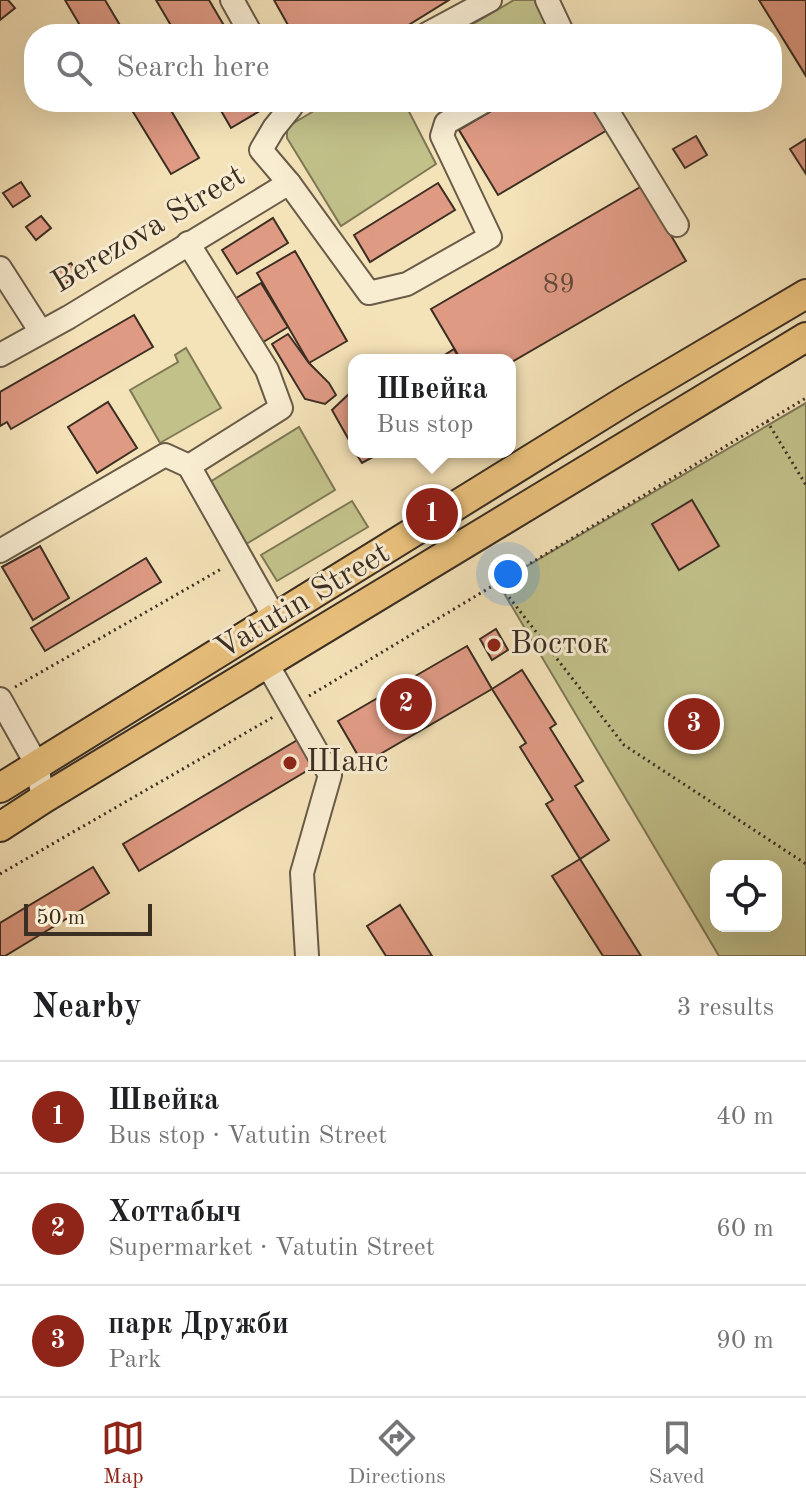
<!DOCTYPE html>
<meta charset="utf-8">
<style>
body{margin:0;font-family:"Old Standard TT",serif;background:#f6f6f6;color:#202124}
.controls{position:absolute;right:24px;bottom:24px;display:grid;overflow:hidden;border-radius:16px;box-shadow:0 8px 32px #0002}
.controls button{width:72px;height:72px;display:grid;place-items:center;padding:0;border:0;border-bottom:2px solid #e0e0e0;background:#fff;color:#202124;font:40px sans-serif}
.scale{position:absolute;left:24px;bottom:20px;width:128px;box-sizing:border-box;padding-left:8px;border:4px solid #3b2e22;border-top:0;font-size:22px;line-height:28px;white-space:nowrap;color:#3b2e22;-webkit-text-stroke:6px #f8ecd1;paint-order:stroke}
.you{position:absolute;left:508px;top:574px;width:28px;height:28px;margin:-20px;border:6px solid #fff;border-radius:50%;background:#1a73e8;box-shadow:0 0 0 12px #1a73e833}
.badge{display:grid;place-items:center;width:52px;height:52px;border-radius:50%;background:#8f2418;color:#fff;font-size:26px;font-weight:700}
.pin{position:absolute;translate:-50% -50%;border:4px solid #fff;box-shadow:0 2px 8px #0006}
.popup{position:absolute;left:348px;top:354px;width:168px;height:104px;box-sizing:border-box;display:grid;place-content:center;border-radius:16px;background:#fff;filter:drop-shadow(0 2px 6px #0005);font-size:26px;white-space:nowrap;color:#757577}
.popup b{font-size:30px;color:#202124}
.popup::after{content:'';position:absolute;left:50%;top:100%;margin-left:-16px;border:16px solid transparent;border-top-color:#fff}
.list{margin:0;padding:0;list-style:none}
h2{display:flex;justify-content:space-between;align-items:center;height:104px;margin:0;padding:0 32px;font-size:34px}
h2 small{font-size:26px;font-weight:400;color:#757577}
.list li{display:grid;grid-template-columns:52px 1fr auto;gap:24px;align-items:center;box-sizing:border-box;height:112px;padding:0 32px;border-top:2px solid #e0e0e0}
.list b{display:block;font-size:30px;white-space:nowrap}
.list p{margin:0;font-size:26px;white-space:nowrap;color:#757577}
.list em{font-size:26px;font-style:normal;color:#757577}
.icon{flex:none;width:44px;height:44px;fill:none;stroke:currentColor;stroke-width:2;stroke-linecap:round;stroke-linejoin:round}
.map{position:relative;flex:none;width:806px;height:956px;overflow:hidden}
.search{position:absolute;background:#fff;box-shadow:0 8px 32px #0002;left:24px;right:24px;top:24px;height:88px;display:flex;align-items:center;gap:20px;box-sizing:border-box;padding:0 28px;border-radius:32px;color:#757577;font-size:30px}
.sheet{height:440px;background:#fff}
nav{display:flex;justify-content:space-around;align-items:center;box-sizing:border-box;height:112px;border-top:2px solid #e0e0e0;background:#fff;font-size:22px;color:#757577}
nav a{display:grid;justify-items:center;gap:4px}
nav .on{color:#8f2418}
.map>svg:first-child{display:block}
.green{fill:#c2c18a;stroke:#7e7856;stroke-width:2;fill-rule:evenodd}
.building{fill:#df9a84;stroke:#3b2e22;stroke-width:2}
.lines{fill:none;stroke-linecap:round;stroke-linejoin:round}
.minor-casing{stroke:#695b48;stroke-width:26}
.major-casing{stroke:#3b2e22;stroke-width:32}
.path{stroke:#3b2e22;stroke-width:3;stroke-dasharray:2 4;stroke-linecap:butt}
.minor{stroke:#f8ecd1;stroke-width:22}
.major{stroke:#eac17c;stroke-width:28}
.poi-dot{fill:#8f2418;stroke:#f8ecd1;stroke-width:3}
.labels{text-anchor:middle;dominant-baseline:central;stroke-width:6;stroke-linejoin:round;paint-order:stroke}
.number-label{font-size:28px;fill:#64493a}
.street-label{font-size:32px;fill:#3b2e22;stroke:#f8ecd1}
.poi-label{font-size:32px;fill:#3b2e22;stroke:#f8ecd1;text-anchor:start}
</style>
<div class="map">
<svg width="806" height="956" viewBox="0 0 806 956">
<rect width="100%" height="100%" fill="#f4e2b8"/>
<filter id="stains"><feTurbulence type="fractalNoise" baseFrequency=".0025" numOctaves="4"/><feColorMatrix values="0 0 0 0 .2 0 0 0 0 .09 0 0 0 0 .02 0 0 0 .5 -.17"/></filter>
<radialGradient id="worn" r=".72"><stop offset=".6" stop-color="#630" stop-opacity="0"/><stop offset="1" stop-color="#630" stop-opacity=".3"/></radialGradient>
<g class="green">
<polygon points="514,0 535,0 557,34 456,34"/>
<polygon points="329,102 404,102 436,164 341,226 287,138 287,127"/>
<polygon points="186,348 221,408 160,443 130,390 178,362 175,355"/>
<path d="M806 403V956H719L498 583ZM716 866H776V926H716Z"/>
<polygon points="299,427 335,490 243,546 205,485"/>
<polygon points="352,501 368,527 277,581 261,555"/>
</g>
<g class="building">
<polygon points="0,0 8,0 15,8 0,20"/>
<polygon points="65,0 105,0 121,27 111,34 85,34"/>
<polygon points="156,0 209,0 229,34 176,34"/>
<polygon points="274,0 449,0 394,34 293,34"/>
<polygon points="759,0 806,0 806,76"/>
<polygon points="127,102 166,102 199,158 171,174"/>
<polygon points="216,102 269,102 270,105 231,128"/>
<polygon points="507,102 599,102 614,126 498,195 459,130"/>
<polygon points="696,136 707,155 685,168 673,149"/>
<polygon points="806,139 806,174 790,149"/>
<polygon points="21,182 30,196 13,207 3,193"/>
<polygon points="438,183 455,210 370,262 354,235"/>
<polygon points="642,186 686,261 510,363 510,360 461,360 431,309"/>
<polygon points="41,216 51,228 36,240 26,227"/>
<polygon points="273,218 288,243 237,274 222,250"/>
<polygon points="295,251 347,341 309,363 257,273"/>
<polygon points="71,263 79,275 60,287 52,275"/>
<polygon points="261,283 288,327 260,344 233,300"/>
<polygon points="134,315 153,347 11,429 7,422 0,426 0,392"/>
<polygon points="288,334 309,363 329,383 336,395 325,404 305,399 272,344"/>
<polygon points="454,349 460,360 437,360"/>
<polygon points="354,389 354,449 332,410"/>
<polygon points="108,402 137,448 97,473 68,427"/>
<polygon points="355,452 382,452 362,463"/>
<polygon points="692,500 719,546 679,570 652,524"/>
<polygon points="40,546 69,598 33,620 2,567"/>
<polygon points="146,558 161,582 45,651 31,628"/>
<polygon points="496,629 508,650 492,660 480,639"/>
<polygon points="467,646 492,689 363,764 338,721"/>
<polygon points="522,670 556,724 550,728 583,781 575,786 609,840 580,859 546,804 553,800 520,747 526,743 492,689"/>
<polygon points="299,739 315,766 139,871 123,844"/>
<polygon points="580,859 641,956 603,956 552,876"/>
<polygon points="93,867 109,893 5,956 0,956 0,923"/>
<polygon points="400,905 432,956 386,956 367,926"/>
</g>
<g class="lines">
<g class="minor-casing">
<g id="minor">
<polyline points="232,0 251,34"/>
<polyline points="547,0 563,34"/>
<polyline points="427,34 490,0"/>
<polyline points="288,102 291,107 274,128 261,150 289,183 369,293 407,284 490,237 442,136 446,123 483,102"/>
<polyline points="602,102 677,225"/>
<polyline points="188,243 267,370 281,408 189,466"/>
<polyline points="0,268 41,332"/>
<polyline points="0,355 69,317 289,183"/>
<polyline points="0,551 165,455 189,466 267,604 272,619"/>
<polyline points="267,664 330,775 302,873 307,956"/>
<polyline points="0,699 37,765 43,799"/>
</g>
</g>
<g class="major-casing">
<g id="major">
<polyline points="0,788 628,399 806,294"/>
<polyline points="0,827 43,799 806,337"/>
</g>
</g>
<g class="path">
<polyline points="767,421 806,485"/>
<polyline points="498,583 624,745 806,864"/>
<polyline points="15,687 223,568"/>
<polyline points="309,696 806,398"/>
<polyline points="0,874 275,716"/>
</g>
<use href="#minor" class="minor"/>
<use href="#major" class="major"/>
</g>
<g class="poi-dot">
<circle cx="494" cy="645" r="8"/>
<circle cx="290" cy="763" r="8"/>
</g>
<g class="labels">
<g class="number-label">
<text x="559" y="285">89</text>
</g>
<g class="street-label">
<text transform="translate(149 230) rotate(-31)">Berezova Street</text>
<text transform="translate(303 602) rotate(-31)">Vatutin Street</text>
</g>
<g class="poi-label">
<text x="510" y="645">Восток</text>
<text x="306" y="763">Шанс</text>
</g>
</g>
<rect width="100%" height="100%" filter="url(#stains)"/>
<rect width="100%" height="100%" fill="url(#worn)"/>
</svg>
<div class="controls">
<button><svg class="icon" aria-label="locate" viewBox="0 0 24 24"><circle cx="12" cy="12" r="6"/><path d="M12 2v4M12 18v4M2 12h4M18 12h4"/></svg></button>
</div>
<div class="scale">50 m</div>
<div class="you"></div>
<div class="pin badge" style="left:432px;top:514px">1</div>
<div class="popup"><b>Швейка</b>Bus stop</div>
<div class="pin badge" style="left:406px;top:704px">2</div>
<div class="pin badge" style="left:694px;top:724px">3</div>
<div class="search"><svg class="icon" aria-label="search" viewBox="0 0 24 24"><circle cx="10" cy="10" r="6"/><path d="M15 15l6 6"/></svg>Search here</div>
</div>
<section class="sheet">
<h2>Nearby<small>3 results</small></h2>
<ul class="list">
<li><span class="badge">1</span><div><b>Швейка</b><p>Bus stop · Vatutin Street</p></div><em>40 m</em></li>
<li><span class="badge">2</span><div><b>Хоттабыч</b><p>Supermarket · Vatutin Street</p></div><em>60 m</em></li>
<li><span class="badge">3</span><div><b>парк Дружби</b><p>Park</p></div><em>90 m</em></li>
</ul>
</section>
<nav>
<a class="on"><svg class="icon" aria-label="map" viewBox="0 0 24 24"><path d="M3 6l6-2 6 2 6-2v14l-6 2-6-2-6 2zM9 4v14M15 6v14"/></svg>Map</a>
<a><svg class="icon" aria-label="directions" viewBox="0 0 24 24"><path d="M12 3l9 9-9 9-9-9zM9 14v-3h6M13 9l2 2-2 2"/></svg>Directions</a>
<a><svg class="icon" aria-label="saved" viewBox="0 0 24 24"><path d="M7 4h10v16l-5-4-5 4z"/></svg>Saved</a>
</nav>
